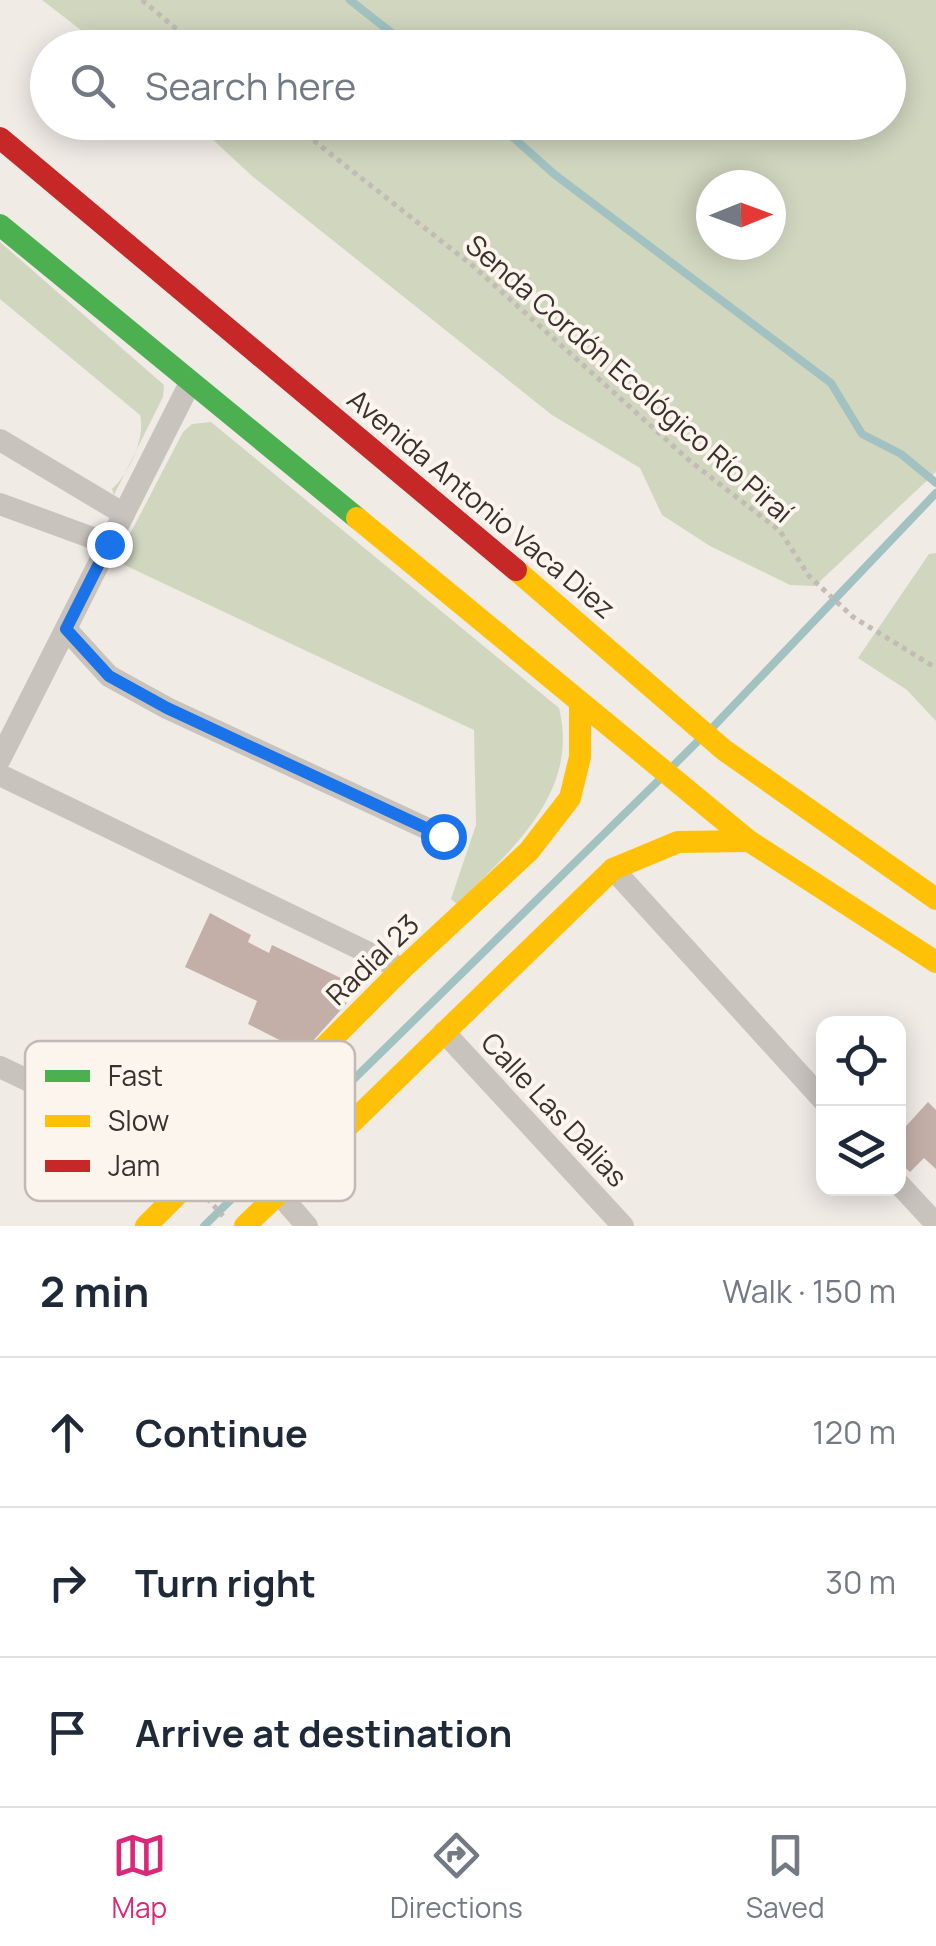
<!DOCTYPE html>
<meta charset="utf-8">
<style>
body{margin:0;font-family:Manrope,sans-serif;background:#f2f2f3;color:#1f2937}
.controls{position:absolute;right:30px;bottom:30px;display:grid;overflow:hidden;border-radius:20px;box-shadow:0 5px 25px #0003}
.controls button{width:90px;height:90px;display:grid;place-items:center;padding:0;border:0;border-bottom:2px solid #e0e1e3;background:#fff;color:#1f2937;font:50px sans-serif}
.compass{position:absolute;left:696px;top:170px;width:90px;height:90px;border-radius:50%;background:#fff;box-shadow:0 5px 25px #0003;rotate:89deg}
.stop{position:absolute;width:30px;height:30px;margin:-22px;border:8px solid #1a73e8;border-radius:50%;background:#fff}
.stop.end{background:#1a73e8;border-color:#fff;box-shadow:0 2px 10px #0008}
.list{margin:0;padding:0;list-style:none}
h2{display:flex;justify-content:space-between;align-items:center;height:130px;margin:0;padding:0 40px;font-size:42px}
h2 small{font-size:32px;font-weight:400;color:#747a83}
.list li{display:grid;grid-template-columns:65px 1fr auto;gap:30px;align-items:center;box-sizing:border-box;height:150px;padding:0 40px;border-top:2px solid #e0e1e3}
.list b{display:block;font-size:38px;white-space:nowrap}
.list em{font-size:32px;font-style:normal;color:#747a83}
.icon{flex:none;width:55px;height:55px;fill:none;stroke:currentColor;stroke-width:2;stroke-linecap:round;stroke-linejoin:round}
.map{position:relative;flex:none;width:936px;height:1226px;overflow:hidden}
.search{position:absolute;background:#fff;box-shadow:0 5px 25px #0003;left:30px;right:30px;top:30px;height:110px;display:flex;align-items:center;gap:25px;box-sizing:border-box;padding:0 35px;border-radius:55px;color:#747a83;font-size:38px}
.sheet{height:580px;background:#fff}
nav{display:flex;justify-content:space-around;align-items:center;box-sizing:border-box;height:140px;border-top:2px solid #e0e1e3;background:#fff;font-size:28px;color:#747a83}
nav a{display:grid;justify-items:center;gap:5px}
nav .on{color:#db2777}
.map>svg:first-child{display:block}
.green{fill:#d1d6bf;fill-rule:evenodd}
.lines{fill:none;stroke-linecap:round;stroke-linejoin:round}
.stream{stroke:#a1c2c1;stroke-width:8}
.building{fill:#c3afa7}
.path{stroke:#c2bbb6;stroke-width:5;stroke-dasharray:5 5;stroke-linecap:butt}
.street{stroke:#c9c3be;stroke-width:22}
.fast{stroke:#4caf50;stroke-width:22}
.slow{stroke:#ffc107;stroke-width:22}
.jam{stroke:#c62828;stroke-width:22}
.route{stroke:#1a73e8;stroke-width:12}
.labels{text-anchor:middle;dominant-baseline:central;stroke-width:8;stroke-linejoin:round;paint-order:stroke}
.street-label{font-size:28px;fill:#3b302b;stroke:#fbf5ee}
.key{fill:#fbf5ee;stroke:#c1bab4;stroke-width:2.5}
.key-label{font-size:28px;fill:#3b302b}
</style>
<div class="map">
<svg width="936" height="1226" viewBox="0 0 936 1226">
<rect width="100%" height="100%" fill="#f0ebe5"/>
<g class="green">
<path d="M42 0H936V472L815 586 790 585 710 546 662 515 640 468 552 415 252 176 195 123 888 122V48L103 47ZM771 185V245H711V185Z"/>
<path d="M0 242 164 385 163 397 114 495 112 489C129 474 146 437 140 415L0 299Z"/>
<path d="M211 422 559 708C580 793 511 850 457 904L451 899 476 825 474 730 116 561 183 432 192 424Z"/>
<polygon points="936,553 936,721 907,690 858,658 929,554"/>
</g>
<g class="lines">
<g class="stream">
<polyline points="350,0 411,48"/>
<polyline points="496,122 554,174 831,383 862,434 901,454 936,483"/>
<polyline points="714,726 936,493"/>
<polyline points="675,764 697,742"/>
<polyline points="204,1226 658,781"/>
</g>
</g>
<g class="building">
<polygon points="210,913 251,935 248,942 269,953 272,945 347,981 330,998 347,1003 303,1052 248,1024 257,1001 185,967"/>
<polygon points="928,1102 936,1110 936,1169 924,1158 910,1172 898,1161 898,1135"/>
</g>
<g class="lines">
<g class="path">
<polyline points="142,0 199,48"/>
<polyline points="290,122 473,266 690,461 780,531 809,576 853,617 936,668"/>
<polyline points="207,1198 223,1216"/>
</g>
<g class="street">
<polyline points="0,440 124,514"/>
<polyline points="0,504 109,544"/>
<polyline points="66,629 109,676 167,708 443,836"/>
<polyline points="0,759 190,383"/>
<polyline points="0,775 402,969"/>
<polyline points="613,869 824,1101"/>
<polyline points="444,1032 623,1226"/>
<polyline points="0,1067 207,1166"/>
<polyline points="898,1183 936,1224"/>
<polyline points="279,1194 307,1226"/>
</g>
<polyline class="fast" points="0,225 357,518"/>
<g class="slow">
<polyline points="357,518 749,841 936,962"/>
<polyline points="516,570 724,750 936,899"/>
<polyline points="146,1226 402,969 529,851 570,798 580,757 580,706"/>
<polyline points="245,1226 613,869 678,842 749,841"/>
</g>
<polyline class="jam" points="0,138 516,570"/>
</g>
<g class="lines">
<polyline class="route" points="109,544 66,629 109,676 167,708 443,836"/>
</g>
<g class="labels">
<g class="street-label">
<text transform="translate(630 378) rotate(41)">Senda Cordón Ecológico Río Piraí</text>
<text transform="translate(482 503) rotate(40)">Avenida Antonio Vaca Diez</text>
<text transform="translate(372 959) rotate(-44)">Radial 23</text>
<text transform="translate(555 1109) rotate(47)">Calle Las Dalias</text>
</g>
</g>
<rect x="25" y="1041" width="330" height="160" rx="15" class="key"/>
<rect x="45" y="1070" width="45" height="12" fill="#4caf50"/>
<rect x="45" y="1115" width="45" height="12" fill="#ffc107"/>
<rect x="45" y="1160" width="45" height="12" fill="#c62828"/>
<g class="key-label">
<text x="108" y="1086">Fast</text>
<text x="108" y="1131">Slow</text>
<text x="108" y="1176">Jam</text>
</g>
</svg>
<div class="controls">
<button><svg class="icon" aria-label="locate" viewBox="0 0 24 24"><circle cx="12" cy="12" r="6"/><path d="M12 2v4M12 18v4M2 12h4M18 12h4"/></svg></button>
<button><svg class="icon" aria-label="layers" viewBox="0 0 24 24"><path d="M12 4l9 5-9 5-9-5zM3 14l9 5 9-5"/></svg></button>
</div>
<svg class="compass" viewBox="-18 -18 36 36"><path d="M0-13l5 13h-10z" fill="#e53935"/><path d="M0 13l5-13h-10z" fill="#747a83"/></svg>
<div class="stop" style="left:443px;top:836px"></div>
<div class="stop end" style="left:109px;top:544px"></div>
<div class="search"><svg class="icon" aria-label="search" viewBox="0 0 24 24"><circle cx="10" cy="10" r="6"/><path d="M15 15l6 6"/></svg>Search here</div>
</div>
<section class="sheet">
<h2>2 min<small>Walk · 150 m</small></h2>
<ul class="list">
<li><svg class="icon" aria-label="ahead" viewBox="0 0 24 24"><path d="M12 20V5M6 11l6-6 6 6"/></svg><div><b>Continue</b></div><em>120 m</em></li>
<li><svg class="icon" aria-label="right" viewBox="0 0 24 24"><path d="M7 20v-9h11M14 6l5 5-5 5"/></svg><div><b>Turn right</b></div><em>30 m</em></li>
<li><svg class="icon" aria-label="arrive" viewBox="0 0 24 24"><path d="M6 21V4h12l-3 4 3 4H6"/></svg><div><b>Arrive at destination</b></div></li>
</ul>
</section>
<nav>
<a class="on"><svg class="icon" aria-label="map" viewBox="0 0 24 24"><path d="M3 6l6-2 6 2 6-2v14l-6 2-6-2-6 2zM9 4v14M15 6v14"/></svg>Map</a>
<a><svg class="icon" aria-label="directions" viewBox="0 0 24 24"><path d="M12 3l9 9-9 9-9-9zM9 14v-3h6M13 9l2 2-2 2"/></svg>Directions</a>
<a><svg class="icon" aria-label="saved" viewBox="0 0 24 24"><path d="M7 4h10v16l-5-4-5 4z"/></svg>Saved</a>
</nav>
